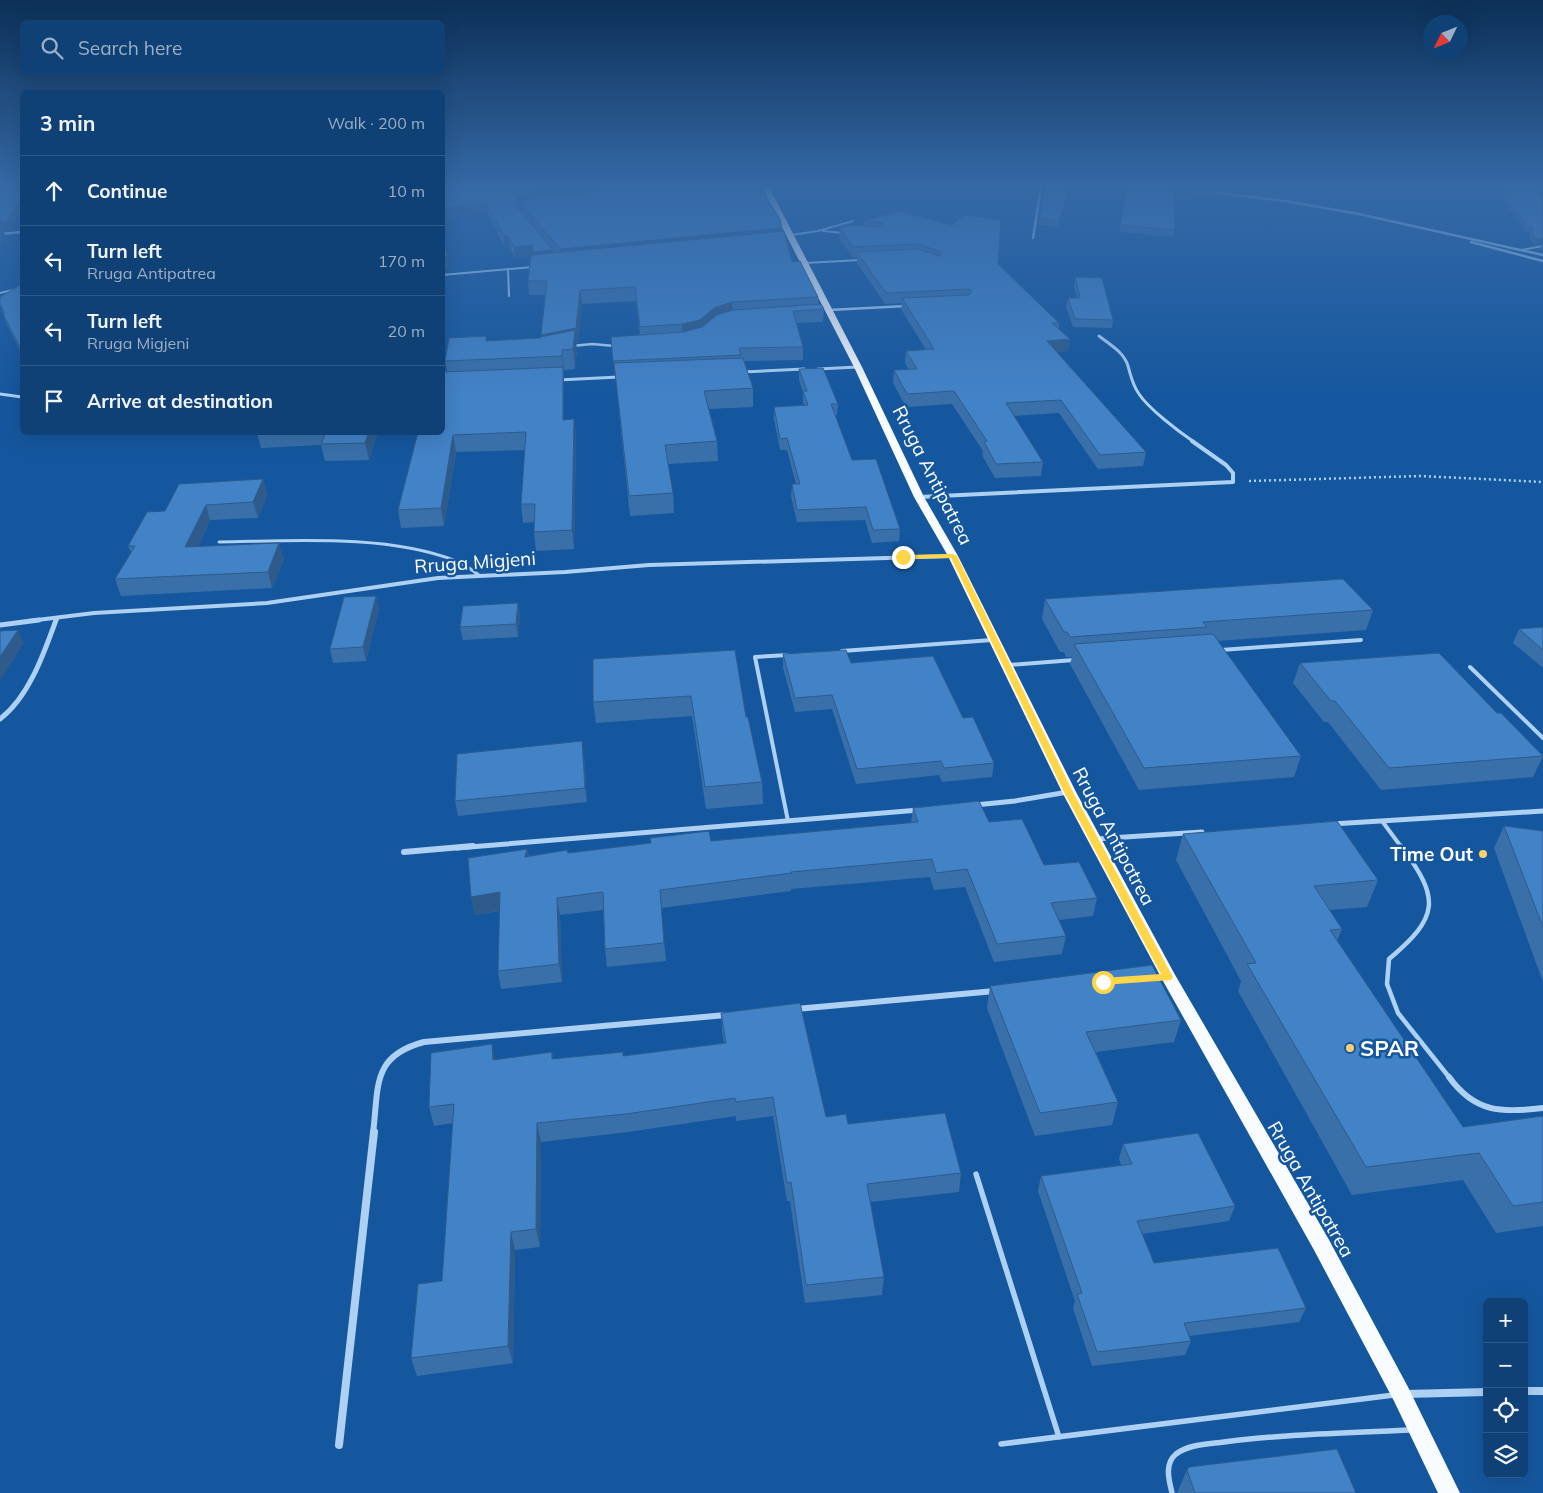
<!DOCTYPE html>
<meta charset="utf-8">
<style>
body{margin:0;font-family:Mulish,sans-serif;background:#1e4c7e;color:#f1f3f6}
.controls{position:absolute;right:15px;bottom:15px;display:grid;overflow:hidden;border-radius:8px;box-shadow:0 5px 20px #0002}
.controls button{width:45px;height:45px;display:grid;place-items:center;padding:0;border:0;border-bottom:1px solid #305a88;background:#104176;color:#f1f3f6;font:25px sans-serif}
.compass{position:absolute;left:1423px;top:15px;width:45px;height:45px;border-radius:50%;background:#104176;box-shadow:0 5px 20px #0002;rotate:227deg}
.stop{position:absolute;width:15px;height:15px;margin:-11px;border:4px solid #ffd54a;border-radius:50%;background:#fff}
.stop.end{background:#ffd54a;border-color:#fff;box-shadow:0 1px 5px #0008}
.list{margin:0;padding:0;list-style:none}
h2{display:flex;justify-content:space-between;align-items:center;height:65px;margin:0;padding:0 20px;font-size:21px}
h2 small{font-size:16px;font-weight:400;color:#9cafc5}
.list li{display:grid;grid-template-columns:32px 1fr auto;gap:15px;align-items:center;box-sizing:border-box;height:70px;padding:0 20px;border-top:1px solid #305a88}
.list b{display:block;font-size:19px;white-space:nowrap}
.list p{margin:0;font-size:16px;white-space:nowrap;color:#9cafc5}
.list em{font-size:16px;font-style:normal;color:#9cafc5}
.icon{flex:none;width:28px;height:28px;fill:none;stroke:currentColor;stroke-width:2;stroke-linecap:round;stroke-linejoin:round}
.map{position:relative;flex:none;width:1543px;height:1493px;overflow:hidden}
.search{position:absolute;background:#104176;box-shadow:0 5px 20px #0002;left:20px;top:20px;width:425px;height:55px;display:flex;align-items:center;gap:12px;box-sizing:border-box;padding:0 18px;border-radius:8px;color:#9cafc5;font-size:19px}
.panel{position:absolute;background:#104176;box-shadow:0 5px 20px #0002;left:20px;top:90px;width:425px;height:345px;border-radius:8px}
.map>svg:first-child{display:block}
.lines{fill:none;stroke-linecap:round;stroke-linejoin:round}
.stream{fill:#9fcbf6;fill-rule:evenodd}
.path{stroke:#add0f3;stroke-width:2.5;stroke-dasharray:2 3;stroke-linecap:butt}
.service-far5{stroke:#add0f3;stroke-width:2}
.service-far4{stroke:#add0f3;stroke-width:2.5}
.service-far3{stroke:#add0f3;stroke-width:3}
.service-far2{stroke:#add0f3;stroke-width:4}
.service-far1{stroke:#add0f3;stroke-width:4.5}
.service{stroke:#add0f3;stroke-width:5.5}
.minor-far5{stroke:#add0f3;stroke-width:2.5}
.minor-far4{stroke:#add0f3;stroke-width:3}
.minor-far3{stroke:#add0f3;stroke-width:4}
.minor-far2{stroke:#add0f3;stroke-width:5}
.minor-far1{stroke:#add0f3;stroke-width:6}
.minor{stroke:#add0f3;stroke-width:8}
.primary{fill:#f9fcff;fill-rule:evenodd}
.wall{fill:#3970aa;fill-rule:evenodd}
.shaded-wall{fill:#2e5b8b}
.building{fill:#4282c6;stroke:#2e5b8b}
.route{fill:#ffd54a}
.poi-dot{fill:#ffd06f;stroke:#15579e;stroke-width:2}
.labels{text-anchor:middle;dominant-baseline:central;stroke-width:5;stroke-linejoin:round;paint-order:stroke}
.street-label{font-size:19px;fill:#fff;stroke:#15579e}
.poi-label{font-size:19px;font-weight:bold;fill:#fff;stroke:#15579e;text-anchor:end}
.near-poi-label{font-size:22px;font-weight:bold;fill:#fff;stroke:#15579e;text-anchor:start}
</style>
<div class="map">
<svg width="1543" height="1493" viewBox="0 0 1543 1493">
<rect width="100%" height="100%" fill="#15579e"/>
<g class="lines">
<polygon class="stream" points="22,287 22,289 0,294 0,292"/>
<polyline class="path" points="1249,481 1421,476 1543,482"/>
<g class="service-far5">
<polyline points="823,231 843,233"/>
<polyline points="791,235 818,231 853,221"/>
<polyline points="1521,250 1543,246"/>
<polyline points="805,263 860,260"/>
<polyline points="508,269 509,296"/>
<polyline points="442,275 532,267"/>
</g>
<g class="service-far4">
<polyline points="829,310 906,306"/>
<polyline points="572,346 592,344 615,346"/>
</g>
<path class="service-far3" d="M219 542C292 541 387 534 456 561 464 564 472 570 479 575"/>
<g class="service-far2">
<polyline points="1221,650 1361,640"/>
<polyline points="842,651 992,640"/>
<polyline points="788,655 755,657 788,821"/>
<polyline points="1009,665 1074,660"/>
<polyline points="1470,667 1543,738"/>
<polyline points="1382,821 1402,848"/>
</g>
<path class="service-far1" d="M1401 846C1441 899 1439 917 1389 959L1387 984 1398 1013 1449 1077"/>
<g class="service">
<polyline points="976,1174 1059,1437"/>
<polyline points="1001,1444 1394,1395"/>
<path d="M1172 1493C1169 1480 1164 1464 1176 1454 1189 1444 1209 1444 1224 1442 1286 1434 1348 1433 1411 1430"/>
</g>
<g class="minor-far5">
<polyline points="1531,189 1543,190"/>
<polyline points="1210,192 1285,201 1359,214 1543,255"/>
<polyline points="0,234 22,232"/>
<polyline points="1033,238 1041,187"/>
<polyline points="1471,242 1543,261"/>
</g>
<g class="minor-far4">
<path d="M1099 336C1109 344 1124 352 1128 366 1131 376 1132 384 1139 394 1149 409 1178 431 1194 442"/>
<polyline points="818,369 858,367"/>
<polyline points="743,372 804,369"/>
<polyline points="558,380 619,377"/>
<polyline points="0,394 22,397"/>
</g>
<g class="minor-far3">
<polyline points="919,497 1233,482 1233,473 1226,465 1192,441"/>
<polyline points="29,621 94,613 267,603 438,578 565,572 649,565 953,556"/>
<polyline points="56,621 57,618"/>
</g>
<g class="minor-far2">
<polyline points="0,625 39,620"/>
<path d="M0 719C29 697 44 653 56 620"/>
<polyline points="975,805 1015,801 1068,792"/>
<polyline points="1332,824 1543,811"/>
<polyline points="1095,839 1202,832"/>
<polyline points="457,848 919,810"/>
</g>
<g class="minor-far1">
<polyline points="404,852 473,846"/>
<polyline points="796,1009 995,991"/>
<path d="M1449 1077C1475 1113 1502 1113 1543 1108"/>
<path d="M373 1133C379 1087 371 1056 424 1042L726 1015"/>
</g>
<g class="minor">
<polyline points="1524,1391 1543,1391"/>
<polyline points="1405,1394 1487,1392"/>
<polyline points="339,1445 374,1132"/>
</g>
<polygon class="primary" points="764,187 769,187 862,367 924,497 958,556 1076,792 1174,973 1328,1238 1408,1387 1460,1493 1438,1493 1394,1401 1314,1250 1163,981 1062,792 948,556 914,497 854,367 768,200"/>
</g>
<g class="wall">
<path d="M442 187H756L782 228V231L792 262 818 297V305L824 309 823 322 797 323 803 347V360L744 361 753 388V407L709 409 717 441 718 461 668 464 673 493 674 513 630 516 611 337 640 335 636 301 582 304 578 343H576L577 349 575 369 564 370V420L574 419 576 436 574 549 536 551 534 532V522L523 523 521 504 525 450 456 452 444 526 401 528 398 510 442 432 447 372 445 361 487 341 540 338 541 336 545 295H529L528 281 531 256 515 258 509 247H505L487 213ZM521 207 522 213 518 209 519 208Z"/>
<polygon points="1046,187 1070,187 1058,227 1038,225"/>
<polygon points="1117,187 1222,187 1218,191 1215,191 1214,197 1174,193 1175,230 1173,237 1119,232 1128,188"/>
<polygon points="1497,187 1521,187 1543,244 1534,245 1530,238 1530,232 1525,231 1496,190"/>
<polygon points="899,211 998,264 1059,323 1059,329 1070,339 1068,351 1057,352 1146,452 1143,466 1098,469 1059,413 1014,416 1043,462 1041,476 995,478 982,455 983,451 952,404 906,407 893,383 894,370 909,370 905,363 906,351 926,350 901,309 902,303 885,304 857,263 857,257 853,258 839,238 840,228 864,226 864,221"/>
<polygon points="1542,244 1543,244 1543,251 1540,249"/>
<polygon points="1075,277 1113,320 1112,328 1073,327 1066,307 1068,298 1077,298 1074,286"/>
<polygon points="22,284 22,354 7,325 0,305 0,297"/>
<polygon points="799,369 838,404 837,415 835,415 852,460 900,529 899,541 872,543 865,520 797,522 791,496 792,484 796,484 787,450 780,450 774,419 774,407 804,406 803,402 803,392 799,380"/>
<polygon points="257,432 378,432 369,460 325,461 321,445 261,448"/>
<polygon points="263,479 267,495 258,518 210,520 198,547 284,559 272,588 121,596 115,579 131,552 128,546 165,511"/>
<polygon points="376,596 379,609 366,661 333,663 330,649"/>
<polygon points="1045,599 1373,610 1366,630 1217,641 1301,756 1294,777 1139,790 1070,664 1072,657 1066,657 1064,652 1060,652 1042,619"/>
<polygon points="518,603 520,616 518,637 463,640 460,627"/>
<polygon points="1543,627 1543,667 1542,667 1513,643 1519,629"/>
<polygon points="783,654 851,663 963,718 994,763 992,777 942,782 939,775 856,784 832,709 795,712 783,668"/>
<polygon points="593,659 746,717 762,782 763,804 706,809 692,716 596,723 593,702"/>
<polygon points="1300,663 1497,713 1543,756 1533,777 1381,790 1328,722 1324,722 1293,683"/>
<polygon points="584,756 587,802 458,816 455,801"/>
<polygon points="913,808 989,822 1044,865 1097,898 1093,916 1059,920 1066,936 1062,954 994,962 965,887 934,890 930,877 791,889 791,891 661,908 666,961 607,967 605,949 603,910 560,915 562,982 501,989 498,971 500,911 474,915 527,849 529,856 568,853 651,843 650,838 711,841 911,823"/>
<polygon points="1504,826 1543,831 1543,982 1494,848"/>
<polygon points="1183,834 1378,880 1367,907 1329,910 1342,929 1337,941 1463,1127 1543,1116 1543,1226 1496,1233 1463,1180 1352,1195 1238,991 1241,981 1176,860"/>
<polygon points="990,986 1181,1020 1174,1042 1096,1052 1118,1102 1112,1125 1035,1136 987,1008"/>
<polygon points="721,1013 826,1117 848,1124 961,1173 959,1192 870,1202 884,1277 882,1295 805,1303 790,1201 787,1201 773,1116 736,1121 736,1116 628,1132 541,1142 540,1247 515,1250 513,1363 417,1376 411,1358 442,1281 453,1123 434,1126 429,1107 496,1060 552,1052 553,1059 623,1056 724,1043 722,1031"/>
<polygon points="1123,1144 1235,1206 1229,1221 1142,1234 1154,1263 1306,1308 1299,1322 1189,1336 1191,1341 1185,1355 1092,1366 1073,1308 1075,1301 1038,1191 1041,1176 1121,1165 1119,1159"/>
<polygon points="1187,1470 1356,1493 1177,1493"/>
</g>
<g class="shaded-wall">
<polygon points="582,187 595,187 596,195 521,203 521,207 519,208 517,216 516,206 517,197 540,191"/>
<polygon points="1069,187 1070,187 1058,227 1059,220"/>
<polygon points="18,202 21,211 10,230 4,231 6,237 0,247 0,222"/>
<polygon points="486,202 487,213 442,219 442,209"/>
<polygon points="782,228 782,238 561,260 560,249"/>
<polygon points="504,236 508,236 509,247 505,247"/>
<polygon points="1536,239 1543,239 1543,244 1534,245"/>
<polygon points="533,245 553,250 554,261 532,256 515,258 514,247"/>
<polygon points="442,256 448,256 450,267 442,268"/>
<polygon points="580,290 582,304 578,343 576,343 577,349 575,369 573,349 543,350 541,335"/>
<polygon points="732,302 733,316 682,339 682,324 714,308"/>
<polygon points="1070,339 1068,351 1046,353 1047,341"/>
<polygon points="562,350 564,370 564,376 562,356"/>
<polygon points="563,367 564,383 564,437 563,420"/>
<polygon points="574,419 576,436 574,549 572,530"/>
<polygon points="369,432 378,432 369,460 365,443"/>
<polygon points="453,435 456,452 444,526 441,508"/>
<polygon points="263,479 267,495 258,518 253,502"/>
<polygon points="206,505 210,520 191,564 185,547"/>
<polygon points="279,543 284,559 272,588 268,572"/>
<polygon points="376,596 379,609 366,661 363,647"/>
<polygon points="518,603 520,616 518,637 516,624"/>
<polygon points="18,630 24,643 0,681 0,657"/>
<polygon points="582,741 584,756 587,802 585,788"/>
<polygon points="527,849 530,866 525,857"/>
<polygon points="500,892 503,910 474,915 471,897"/>
<polygon points="557,898 560,915 562,982 559,964"/>
<polygon points="492,1044 496,1063 493,1060"/>
<polygon points="537,1123 541,1142 540,1247 536,1229"/>
<polygon points="511,1232 515,1250 513,1363 508,1346"/>
</g>
<g class="building">
<polygon points="16,187 22,187 22,231 18,202 7,221 0,222 0,188"/>
<polygon points="442,187 582,187 540,191 517,197 516,206 553,250 532,252 533,245 514,247 508,236 504,236 486,202 442,209"/>
<polygon points="596,187 760,187 780,219 782,228 560,249 521,203 522,201 540,197 595,191 598,188"/>
<polygon points="1046,187 1069,187 1059,220 1039,218"/>
<polygon points="1128,187 1174,187 1175,230 1120,225"/>
<polygon points="1175,187 1187,187 1215,190"/>
<polygon points="1498,187 1534,188 1539,194 1543,194 1543,239 1536,239 1532,233 1532,227 1527,226"/>
<polygon points="899,211 952,225 964,215 1001,220 998,264 1059,323 1052,323 1070,339 1047,341 1146,452 1100,455 1061,400 1006,403 1043,462 996,464 984,442 987,441 954,391 907,394 894,370 917,369 906,351 934,349 902,298 969,295 972,291 969,289 886,293 857,252 917,249 940,256 942,252 918,244 853,247 840,228 849,225 882,227 884,225 883,222 864,221"/>
<polygon points="784,231 792,262 800,261 818,297 732,302 714,308 700,320 682,324 640,327 635,287 580,290 576,328 541,335 547,281 528,281 531,255"/>
<polygon points="442,239 448,256 442,256"/>
<polygon points="1075,277 1102,278 1113,320 1075,319 1068,298 1080,298"/>
<polygon points="22,284 22,351 3,314 5,314 0,304 0,297"/>
<polygon points="821,304 824,309 793,311 803,347 739,348 741,355 613,361 611,337 683,332 702,327 717,315 733,310"/>
<polygon points="575,330 573,349 562,350 562,356 445,361 449,338 486,336 486,341 540,338 540,337"/>
<polygon points="743,358 753,388 704,391 717,441 665,445 673,493 629,496 614,363"/>
<polygon points="563,367 563,420 574,419 572,530 534,532 535,504 521,504 526,432 453,435 441,508 398,510 418,432 442,432 442,382 444,372"/>
<polygon points="823,368 838,404 831,404 852,460 876,459 900,529 873,530 866,507 797,510 792,484 800,484 787,438 780,439 774,407 808,405 803,391 807,391 799,369"/>
<polygon points="326,432 369,432 365,443 321,444"/>
<polygon points="263,479 253,502 206,505 185,547 279,543 268,572 115,579 135,546 128,546 147,512 165,511 179,484"/>
<polygon points="1343,579 1373,610 1203,622 1207,627 1070,637 1067,632 1064,632 1045,599"/>
<polygon points="376,596 363,647 330,649 344,597"/>
<polygon points="518,603 516,624 460,627 463,606"/>
<polygon points="1543,627 1543,650 1519,629"/>
<polygon points="18,630 0,657 0,631"/>
<polygon points="1213,634 1301,756 1144,768 1074,644"/>
<polygon points="735,650 746,717 748,717 762,782 705,787 691,696 593,702 593,659"/>
<polygon points="846,650 851,663 933,656 963,718 973,717 994,763 944,768 941,761 857,769 832,695 795,698 783,654"/>
<polygon points="1439,653 1497,713 1501,713 1543,756 1389,768 1335,701 1331,701 1300,663"/>
<polygon points="582,741 585,788 455,801 457,754"/>
<polygon points="979,801 989,822 1022,819 1044,865 1079,862 1097,898 1051,903 1066,936 997,944 967,869 936,873 932,859 791,872 792,873 660,890 664,943 605,949 603,892 557,898 559,964 498,971 500,892 471,897 468,858 527,849 525,857 567,850 568,853 651,843 650,838 709,831 711,841 918,822 913,808"/>
<polygon points="1337,821 1378,880 1314,886 1342,929 1330,930 1463,1127 1543,1116 1543,1202 1513,1206 1479,1153 1366,1167 1247,964 1256,963 1183,834"/>
<polygon points="1504,826 1543,831 1543,927"/>
<polygon points="1152,965 1181,1020 1086,1032 1118,1102 1040,1113 990,986"/>
<polygon points="800,1003 826,1117 846,1114 848,1124 945,1113 961,1173 867,1184 884,1277 806,1285 791,1182 787,1183 773,1097 736,1102 735,1098 626,1114 537,1123 536,1229 511,1232 508,1346 411,1358 418,1284 442,1281 454,1104 429,1107 431,1053 492,1044 493,1060 552,1052 552,1059 623,1052 623,1056 726,1043 721,1013"/>
<polygon points="1198,1133 1235,1206 1137,1221 1154,1263 1278,1248 1306,1308 1184,1323 1191,1341 1097,1352 1077,1294 1082,1293 1041,1176 1132,1164 1123,1144"/>
<polygon points="1337,1449 1356,1493 1195,1493 1187,1470 1189,1467"/>
</g>
<linearGradient id="sky" x2="0" y2="1"><stop stop-color="#0c3057"/><stop offset="0.47" stop-color="#3569a6"/><stop offset="1" stop-color="#3569a6" stop-opacity="0"/></linearGradient>
<rect width="1543" height="396" fill="url(#sky)"/>
<polygon class="route" points="953,554 957,556 1073,792 1173,977 1171,980 1103,985 1098,982 1103,978 1161,974 1064,792 951,558 903,559 900,557 903,555"/>
<g class="poi-dot">
<circle cx="1483" cy="854" r="5"/>
<circle cx="1350" cy="1048" r="5"/>
</g>
<g class="labels">
<g class="street-label">
<text transform="translate(933 475) rotate(63)">Rruga Antipatrea</text>
<text transform="translate(475 562) rotate(-4)">Rruga Migjeni</text>
<text transform="translate(1114 836) rotate(62)">Rruga Antipatrea</text>
<text transform="translate(1311 1189) rotate(60)">Rruga Antipatrea</text>
</g>
<g class="poi-label">
<text x="1473" y="854">Time Out</text>
</g>
<g class="near-poi-label">
<text x="1360" y="1048">SPAR</text>
</g>
</g>
</svg>
<div class="controls">
<button>+</button>
<button>−</button>
<button><svg class="icon" aria-label="locate" viewBox="0 0 24 24"><circle cx="12" cy="12" r="6"/><path d="M12 2v4M12 18v4M2 12h4M18 12h4"/></svg></button>
<button><svg class="icon" aria-label="layers" viewBox="0 0 24 24"><path d="M12 4l9 5-9 5-9-5zM3 14l9 5 9-5"/></svg></button>
</div>
<svg class="compass" viewBox="-18 -18 36 36"><path d="M0-13l5 13h-10z" fill="#e53935"/><path d="M0 13l5-13h-10z" fill="#9cafc5"/></svg>
<div class="stop" style="left:1103px;top:982px"></div>
<div class="stop end" style="left:903px;top:557px"></div>
<div class="search"><svg class="icon" aria-label="search" viewBox="0 0 24 24"><circle cx="10" cy="10" r="6"/><path d="M15 15l6 6"/></svg>Search here</div>
<section class="panel">
<h2>3 min<small>Walk · 200 m</small></h2>
<ul class="list">
<li><svg class="icon" aria-label="ahead" viewBox="0 0 24 24"><path d="M12 20V5M6 11l6-6 6 6"/></svg><div><b>Continue</b></div><em>10 m</em></li>
<li><svg class="icon" aria-label="left" viewBox="0 0 24 24"><path d="M17 20v-9H6M10 6l-5 5 5 5"/></svg><div><b>Turn left</b><p>Rruga Antipatrea</p></div><em>170 m</em></li>
<li><svg class="icon" aria-label="left" viewBox="0 0 24 24"><path d="M17 20v-9H6M10 6l-5 5 5 5"/></svg><div><b>Turn left</b><p>Rruga Migjeni</p></div><em>20 m</em></li>
<li><svg class="icon" aria-label="arrive" viewBox="0 0 24 24"><path d="M6 21V4h12l-3 4 3 4H6"/></svg><div><b>Arrive at destination</b></div></li>
</ul>
</section>
</div>
